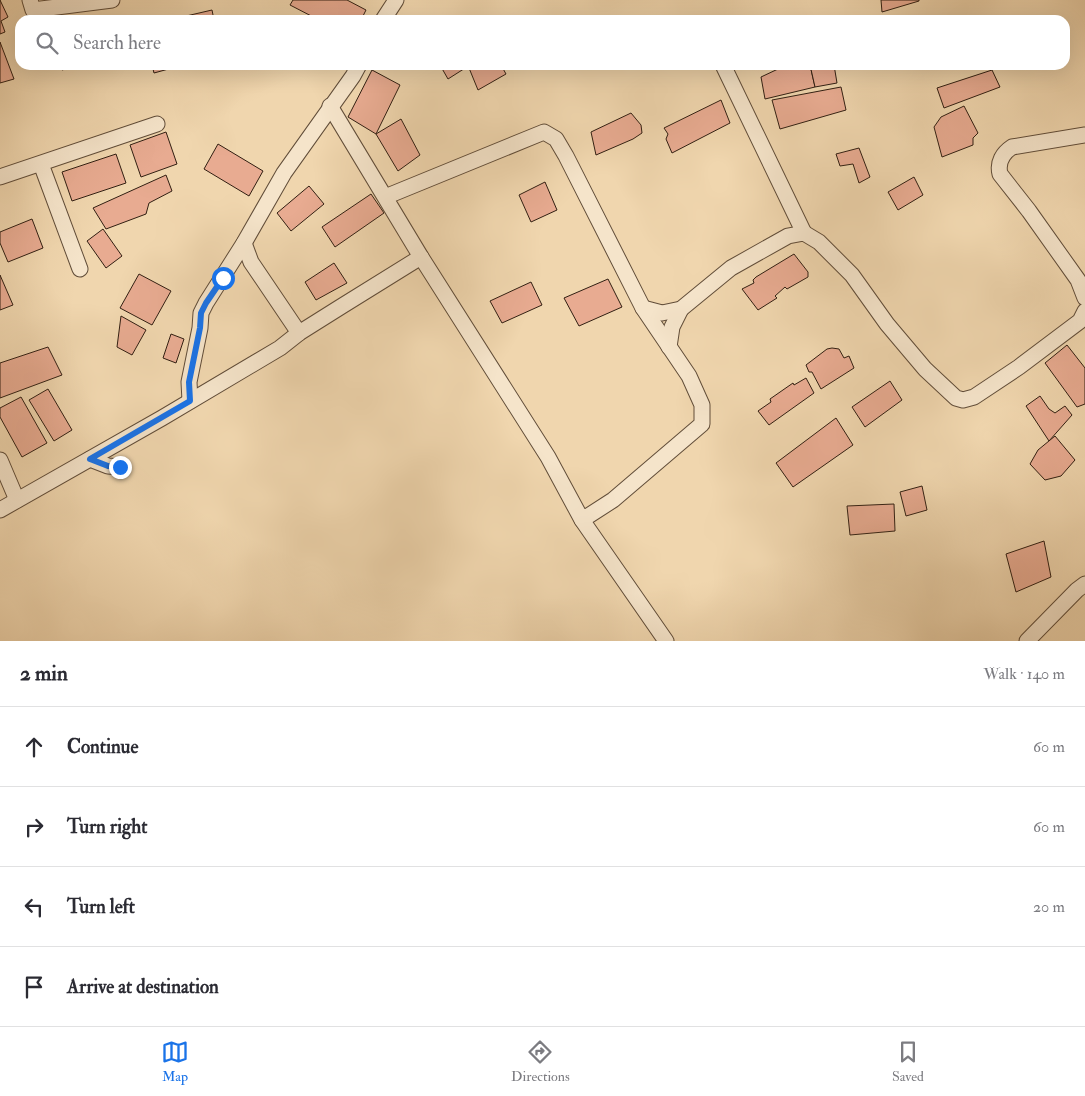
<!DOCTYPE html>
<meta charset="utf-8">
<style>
body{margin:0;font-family:"IM FELL Double Pica",serif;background:#f7f7f7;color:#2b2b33}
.stop{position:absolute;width:15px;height:15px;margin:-11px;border:4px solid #1a73e8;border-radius:50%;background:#fff}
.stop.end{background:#1a73e8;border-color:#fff;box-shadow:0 1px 5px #0008}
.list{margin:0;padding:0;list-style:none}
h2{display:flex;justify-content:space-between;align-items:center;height:65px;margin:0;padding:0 20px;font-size:21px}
h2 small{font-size:16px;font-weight:400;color:#7c7c81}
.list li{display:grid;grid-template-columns:32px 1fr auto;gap:15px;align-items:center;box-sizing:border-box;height:80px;padding:0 20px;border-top:1px solid #e1e1e2}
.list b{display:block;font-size:19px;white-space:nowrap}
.list em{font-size:16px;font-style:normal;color:#7c7c81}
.icon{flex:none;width:28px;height:28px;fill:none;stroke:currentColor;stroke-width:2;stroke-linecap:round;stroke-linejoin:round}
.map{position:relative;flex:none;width:1085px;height:641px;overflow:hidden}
.search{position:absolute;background:#fff;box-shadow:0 5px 20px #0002;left:15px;right:15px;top:15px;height:55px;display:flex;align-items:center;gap:12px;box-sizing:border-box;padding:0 18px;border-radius:15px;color:#7c7c81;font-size:19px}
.sheet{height:385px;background:#fff}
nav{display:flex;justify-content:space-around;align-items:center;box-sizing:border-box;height:70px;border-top:1px solid #e1e1e2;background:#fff;font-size:14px;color:#7c7c81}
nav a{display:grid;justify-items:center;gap:2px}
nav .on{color:#1a73e8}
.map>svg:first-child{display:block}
.building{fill:#e8ab91;stroke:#311f12}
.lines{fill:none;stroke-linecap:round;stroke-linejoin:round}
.minor-casing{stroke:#614d39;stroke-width:17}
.minor{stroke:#f5e4ca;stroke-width:15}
.route{stroke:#1a73e8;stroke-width:6}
</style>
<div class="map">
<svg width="1085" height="641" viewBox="0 0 1085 641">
<rect width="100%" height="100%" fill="#f0d6ae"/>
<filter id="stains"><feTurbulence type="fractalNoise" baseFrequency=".004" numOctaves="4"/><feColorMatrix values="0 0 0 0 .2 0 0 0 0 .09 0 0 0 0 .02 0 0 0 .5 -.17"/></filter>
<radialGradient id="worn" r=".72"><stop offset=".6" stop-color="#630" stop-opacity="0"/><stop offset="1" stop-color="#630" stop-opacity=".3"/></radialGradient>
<g class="building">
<polygon points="0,0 8,17 1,21 5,32 0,34"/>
<polygon points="293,0 347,0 366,10 361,20 319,20 290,5"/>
<polygon points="881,0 919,0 919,1 882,12"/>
<polygon points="212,10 214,20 169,20"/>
<polygon points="0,42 14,79 0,83"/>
<polygon points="60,65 79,65 62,70"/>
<polygon points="152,65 183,65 154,73"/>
<polygon points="440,65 470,65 448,79"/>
<polygon points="476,65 501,65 506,74 478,90 469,68"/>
<polygon points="797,65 810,65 815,87 765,99 761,77 778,69"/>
<polygon points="810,65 834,65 837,83 815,87"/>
<polygon points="372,70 400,85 376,134 348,117"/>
<polygon points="992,70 1000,87 944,108 937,88"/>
<polygon points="841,87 846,110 780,129 772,100"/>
<polygon points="721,100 730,123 672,153 666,139 668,134 664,128"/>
<polygon points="964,106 978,133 973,138 973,145 942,157 934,127 941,117"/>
<polygon points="631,113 641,125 642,133 633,139 596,155 591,132"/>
<polygon points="401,119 420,155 398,171 376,134"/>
<polygon points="166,132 177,164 141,177 130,145"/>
<polygon points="218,144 263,171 249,196 204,169"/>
<polygon points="859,148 870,177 859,183 853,164 840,166 836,154"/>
<polygon points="116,154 126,183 72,201 62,172"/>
<polygon points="166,175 172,191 149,203 146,214 106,229 93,208"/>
<polygon points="914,177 923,195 898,210 888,192"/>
<polygon points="545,182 557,210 531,222 519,195"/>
<polygon points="309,186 324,204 291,231 277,213"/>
<polygon points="371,194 384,213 335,247 322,227"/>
<polygon points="32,219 43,248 8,262 0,243 0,232"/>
<polygon points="103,229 122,256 106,268 87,241"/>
<polygon points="794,254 808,272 808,277 787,289 785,287 775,296 777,298 758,310 742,289 754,283 753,280 756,277"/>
<polygon points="334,263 347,283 316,300 305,282"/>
<polygon points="139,274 171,291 152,325 120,308"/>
<polygon points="0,275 13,305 0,310"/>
<polygon points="608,279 622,307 579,326 564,298"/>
<polygon points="531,282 542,305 502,323 490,301"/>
<polygon points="121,316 146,330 132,355 117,347"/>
<polygon points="171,334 184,339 176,363 163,358"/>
<polygon points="1067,345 1085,368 1085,404 1077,407 1045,363"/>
<polygon points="48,347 62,375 0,398 0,363"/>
<polygon points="832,348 839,349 844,358 849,356 854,368 821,389 812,372 809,372 806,365 827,349"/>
<polygon points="806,378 814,393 769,425 758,411 771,402 770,399 793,383 794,385"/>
<polygon points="890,381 902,400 865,427 852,407"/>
<polygon points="48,389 72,430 54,441 29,400"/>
<polygon points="1040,396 1049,409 1055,413 1065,406 1072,415 1049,441 1026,406"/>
<polygon points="21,397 47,443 22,457 0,417 0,408"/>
<polygon points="836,418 853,445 793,487 776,463"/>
<polygon points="1055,436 1075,460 1061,476 1045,480 1030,464 1038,450"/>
<polygon points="922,486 927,510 906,516 900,492"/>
<polygon points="894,504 895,531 850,535 847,506"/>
<polygon points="1044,541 1051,577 1016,592 1006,554"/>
</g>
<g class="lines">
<g class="minor-casing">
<g id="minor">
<polyline points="30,0 33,10 112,0"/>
<polyline points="383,20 396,0"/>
<polyline points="723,65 804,233"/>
<polyline points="330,106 421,257 548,457 582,520 613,500 702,424 702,405 689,376 643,308 566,156 556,139 544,132 385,197"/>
<path d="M1085 135 1012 147C1003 153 997 162 1000 174L1029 211 1078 280 1085 298"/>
<polyline points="41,164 80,269"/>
<polyline points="0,177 157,124"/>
<polyline points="244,243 251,262 299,333"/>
<polyline points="643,308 662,313 681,309 731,268 788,236 804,233 819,242 852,275 887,324 925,369 956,398 963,400 974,397 1019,367 1080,321 1085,311"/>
<polyline points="669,347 672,327 681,309"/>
<polyline points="190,401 189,382 200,328 201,313 206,303 244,243 284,173 353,76 359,65"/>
<polyline points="90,459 108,466 120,467"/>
<polyline points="0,460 17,500"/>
<polyline points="0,510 162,418 280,348 299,333 342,306 421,257"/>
<polyline points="582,520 666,641"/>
<polyline points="1027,641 1077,590 1085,584"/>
</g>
</g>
<use href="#minor" class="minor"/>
</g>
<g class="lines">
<polyline class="route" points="120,467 108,466 90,459 190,401 189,382 200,328 201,313 206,303 223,278"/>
</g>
<rect width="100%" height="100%" filter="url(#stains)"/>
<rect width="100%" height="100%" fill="url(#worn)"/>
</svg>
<div class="stop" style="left:223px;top:278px"></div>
<div class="stop end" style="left:120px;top:467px"></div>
<div class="search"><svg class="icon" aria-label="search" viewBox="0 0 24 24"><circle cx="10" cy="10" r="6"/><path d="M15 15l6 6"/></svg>Search here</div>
</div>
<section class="sheet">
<h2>2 min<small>Walk · 140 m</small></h2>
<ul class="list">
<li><svg class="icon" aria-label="ahead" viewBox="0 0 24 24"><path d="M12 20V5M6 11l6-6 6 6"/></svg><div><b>Continue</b></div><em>60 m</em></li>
<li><svg class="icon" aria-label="right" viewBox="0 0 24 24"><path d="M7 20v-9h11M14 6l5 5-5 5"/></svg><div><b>Turn right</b></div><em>60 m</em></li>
<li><svg class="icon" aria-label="left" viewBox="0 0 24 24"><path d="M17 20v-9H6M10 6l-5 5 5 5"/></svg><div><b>Turn left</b></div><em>20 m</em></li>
<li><svg class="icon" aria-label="arrive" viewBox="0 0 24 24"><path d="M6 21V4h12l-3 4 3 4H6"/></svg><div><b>Arrive at destination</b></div></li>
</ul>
</section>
<nav>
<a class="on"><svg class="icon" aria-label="map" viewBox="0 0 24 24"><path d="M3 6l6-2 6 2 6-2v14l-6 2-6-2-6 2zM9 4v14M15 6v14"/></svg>Map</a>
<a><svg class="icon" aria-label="directions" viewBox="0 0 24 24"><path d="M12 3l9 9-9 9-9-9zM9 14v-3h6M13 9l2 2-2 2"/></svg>Directions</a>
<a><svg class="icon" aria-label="saved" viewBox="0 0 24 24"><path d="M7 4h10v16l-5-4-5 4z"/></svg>Saved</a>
</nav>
